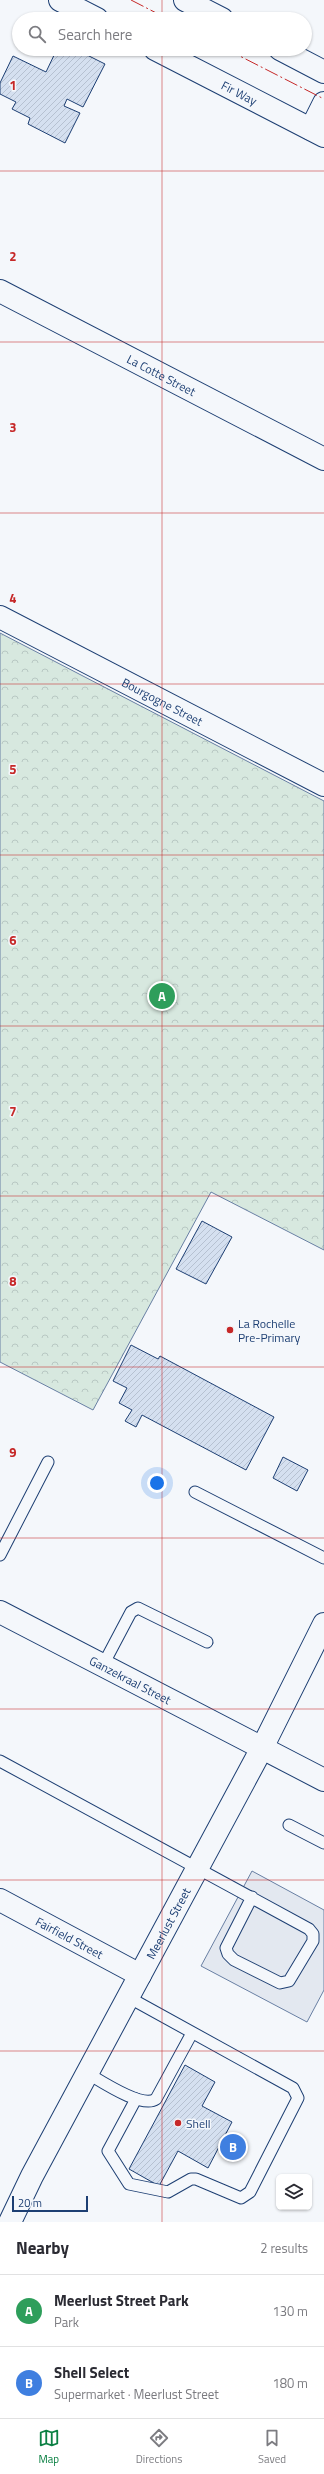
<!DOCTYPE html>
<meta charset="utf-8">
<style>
body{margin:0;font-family:"Titillium Web",sans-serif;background:#f7f7f7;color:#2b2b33}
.controls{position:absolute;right:12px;bottom:12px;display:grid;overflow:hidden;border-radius:6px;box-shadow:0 1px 3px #0004}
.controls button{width:36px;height:36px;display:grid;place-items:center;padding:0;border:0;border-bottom:1px solid #e1e1e2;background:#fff;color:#2b2b33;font:20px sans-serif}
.scale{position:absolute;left:12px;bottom:10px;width:76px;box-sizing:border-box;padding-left:4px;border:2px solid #1d3f73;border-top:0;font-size:11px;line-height:14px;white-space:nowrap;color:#1d3f73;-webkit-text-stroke:3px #f4f7fb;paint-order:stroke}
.you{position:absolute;left:157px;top:1483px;width:14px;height:14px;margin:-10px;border:3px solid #fff;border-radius:50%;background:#1a73e8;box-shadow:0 0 0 6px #1a73e833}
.badge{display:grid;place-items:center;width:26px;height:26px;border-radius:50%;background:#0b8043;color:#fff;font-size:13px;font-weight:700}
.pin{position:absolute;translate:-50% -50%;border:2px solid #fff;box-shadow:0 1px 4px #0006}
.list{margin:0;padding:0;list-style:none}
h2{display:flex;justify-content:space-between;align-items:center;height:52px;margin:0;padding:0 16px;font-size:17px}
h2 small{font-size:13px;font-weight:400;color:#7c7c81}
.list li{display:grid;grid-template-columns:26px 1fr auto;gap:12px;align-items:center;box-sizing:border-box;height:72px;padding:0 16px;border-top:1px solid #e1e1e2}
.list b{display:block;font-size:15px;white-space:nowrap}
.list p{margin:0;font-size:13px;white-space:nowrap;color:#7c7c81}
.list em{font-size:13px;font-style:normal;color:#7c7c81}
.icon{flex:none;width:22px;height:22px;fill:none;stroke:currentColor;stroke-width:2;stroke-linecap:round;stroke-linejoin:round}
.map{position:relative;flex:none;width:324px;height:2222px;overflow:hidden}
.search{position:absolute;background:#fff;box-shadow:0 1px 3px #0004;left:12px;right:12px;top:12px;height:44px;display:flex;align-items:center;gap:10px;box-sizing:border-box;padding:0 14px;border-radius:22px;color:#7c7c81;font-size:15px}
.sheet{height:196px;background:#fff}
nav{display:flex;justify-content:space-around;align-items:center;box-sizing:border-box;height:56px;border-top:1px solid #e1e1e2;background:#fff;font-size:11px;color:#7c7c81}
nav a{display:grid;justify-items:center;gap:2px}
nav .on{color:#0b8043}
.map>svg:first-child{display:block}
.park{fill:url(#park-crowns);stroke:#687fa3}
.parking{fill:#e3e8f0;stroke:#687fa3}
.building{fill:url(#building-hatch);stroke:#1d3f73}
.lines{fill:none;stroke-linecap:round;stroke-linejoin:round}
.lane-casing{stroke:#1d3f73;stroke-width:13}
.street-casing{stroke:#1d3f73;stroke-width:24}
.secondary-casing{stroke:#1d3f73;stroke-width:24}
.lane{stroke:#f4f7fb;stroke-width:11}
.street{stroke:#f4f7fb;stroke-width:22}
.secondary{stroke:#f4f7fb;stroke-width:22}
.power{stroke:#c62828;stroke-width:1;stroke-dasharray:14 3 2 3;stroke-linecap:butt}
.grid{fill:none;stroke:#c62828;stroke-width:1;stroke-opacity:0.55}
.poi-dot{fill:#c62828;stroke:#f4f7fb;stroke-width:1.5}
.labels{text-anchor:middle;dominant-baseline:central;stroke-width:3;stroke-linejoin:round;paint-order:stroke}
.street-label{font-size:12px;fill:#1d3f73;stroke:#f4f7fb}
.poi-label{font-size:12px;fill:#1d3f73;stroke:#f4f7fb;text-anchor:start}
.grid-label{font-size:13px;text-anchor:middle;font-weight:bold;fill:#c62828;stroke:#f4f7fb;stroke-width:3;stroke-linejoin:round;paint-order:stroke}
</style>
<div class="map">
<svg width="324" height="2222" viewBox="0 0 324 2222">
<defs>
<pattern id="park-crowns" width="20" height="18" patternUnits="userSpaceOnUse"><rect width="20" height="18" fill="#d7e8df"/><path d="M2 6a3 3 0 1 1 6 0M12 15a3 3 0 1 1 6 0" fill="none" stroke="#b8c8c3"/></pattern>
<pattern id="building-hatch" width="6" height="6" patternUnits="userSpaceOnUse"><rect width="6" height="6" fill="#d5e0f0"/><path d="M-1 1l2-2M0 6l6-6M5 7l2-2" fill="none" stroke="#b6c1d1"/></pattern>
</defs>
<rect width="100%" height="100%" fill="#f4f7fb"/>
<polygon class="park" points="0,633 324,801 324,1250 211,1192 93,1410 0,1362"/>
<polygon class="parking" points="252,1871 324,1910 324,1990 307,2022 201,1966"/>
<g class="building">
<polygon points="57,49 75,49 105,64 83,107 67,99 64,106 80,113 65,143 28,124 30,118 12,109 16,102 0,94 0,83 13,56 46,72"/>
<polygon points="202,1221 232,1237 206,1284 176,1269"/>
<polygon points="131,1345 158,1359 160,1356 274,1417 246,1470 142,1415 136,1427 125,1421 132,1410 119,1403 127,1388 113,1381"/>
<polygon points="283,1457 308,1470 297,1491 273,1478"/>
<polygon points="185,2065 215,2082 202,2106 232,2122 208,2168 178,2151 159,2186 129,2169"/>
</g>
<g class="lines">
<g class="lane-casing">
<g id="lane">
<polyline points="195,1492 324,1558"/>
<polyline points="0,1555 48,1462"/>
<polyline points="103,1665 131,1612 138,1608 207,1642"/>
<polyline points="0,1761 309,1929 313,1934 313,1941 289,1981 280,1983 234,1960 228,1954 226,1948 252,1897"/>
<polyline points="289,1825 324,1843"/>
<polyline points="128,1997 293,2088 298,2098 250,2192 241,2198 196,2179 191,2179 168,2192 129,2184 108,2151 136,2099"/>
<path d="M87 2073C101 2081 142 2109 156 2099L192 2033"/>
</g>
</g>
<g class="street-casing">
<g id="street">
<polyline points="60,0 97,19"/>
<polyline points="185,0 222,19"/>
<path id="s1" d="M155 49 324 136"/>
<polyline points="280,49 324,72"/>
<polyline points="311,129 324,103"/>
<path id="s2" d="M0 291 324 459"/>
<path id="s3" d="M0 617 324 785"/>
<path id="s4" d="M0 1612 324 1780"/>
<path id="s5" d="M0 1900 140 1975"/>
</g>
</g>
<g class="secondary-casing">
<g id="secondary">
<path id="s6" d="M10 2222 32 2176 262 1748 324 1624"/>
</g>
</g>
<use href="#lane" class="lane"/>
<use href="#street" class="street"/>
<use href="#secondary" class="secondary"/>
<g class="power">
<polyline points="131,0 168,19"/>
<polyline points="226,49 324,99"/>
</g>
</g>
<path class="grid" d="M162 0V19M162 49V2222M0 171H324M0 342H324M0 513H324M0 684H324M0 855H324M0 1026H324M0 1196H324M0 1367H324M0 1538H324M0 1709H324M0 1880H324M0 2051H324"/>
<g class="poi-dot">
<circle cx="230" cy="1330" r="4"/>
<circle cx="178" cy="2123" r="4"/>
</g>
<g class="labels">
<g class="street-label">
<text stroke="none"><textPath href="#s1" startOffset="95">Fir Way</textPath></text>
<text stroke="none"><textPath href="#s2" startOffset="182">La Cotte Street</textPath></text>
<text stroke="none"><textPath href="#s3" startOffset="183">Bourgogne Street</textPath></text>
<text stroke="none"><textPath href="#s4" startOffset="147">Ganzekraal Street</textPath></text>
<text stroke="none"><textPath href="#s6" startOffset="338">Meerlust Street</textPath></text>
<text stroke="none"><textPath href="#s5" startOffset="79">Fairfield Street</textPath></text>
</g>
<g class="poi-label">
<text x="238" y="1323">La Rochelle<tspan x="238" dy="14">Pre-Primary</tspan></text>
<text x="186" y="2123">Shell</text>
</g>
</g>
<g class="grid-label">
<text x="13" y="90">1</text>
<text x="13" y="261">2</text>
<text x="13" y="432">3</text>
<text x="13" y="603">4</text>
<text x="13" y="774">5</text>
<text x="13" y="945">6</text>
<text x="13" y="1116">7</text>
<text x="13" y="1286">8</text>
<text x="13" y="1457">9</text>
</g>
</svg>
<div class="controls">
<button><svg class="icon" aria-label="layers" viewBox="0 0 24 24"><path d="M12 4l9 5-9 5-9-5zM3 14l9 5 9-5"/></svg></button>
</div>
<div class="scale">20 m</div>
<div class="you"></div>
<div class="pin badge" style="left:162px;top:996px;background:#2e9e5b">A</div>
<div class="pin badge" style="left:233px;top:2147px;background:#3f7fe0">B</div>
<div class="search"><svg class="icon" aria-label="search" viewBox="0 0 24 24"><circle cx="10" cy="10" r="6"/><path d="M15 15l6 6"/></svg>Search here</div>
</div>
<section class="sheet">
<h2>Nearby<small>2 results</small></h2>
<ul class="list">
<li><span class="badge" style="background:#2e9e5b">A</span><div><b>Meerlust Street Park</b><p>Park</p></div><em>130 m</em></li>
<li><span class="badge" style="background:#3f7fe0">B</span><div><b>Shell Select</b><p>Supermarket · Meerlust Street</p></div><em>180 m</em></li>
</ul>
</section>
<nav>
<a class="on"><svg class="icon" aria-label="map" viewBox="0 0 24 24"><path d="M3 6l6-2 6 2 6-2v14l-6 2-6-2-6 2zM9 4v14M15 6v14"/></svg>Map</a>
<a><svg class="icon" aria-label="directions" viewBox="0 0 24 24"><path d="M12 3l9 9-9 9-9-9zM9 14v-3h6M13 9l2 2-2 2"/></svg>Directions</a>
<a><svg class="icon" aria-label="saved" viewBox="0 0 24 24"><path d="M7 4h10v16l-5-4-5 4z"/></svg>Saved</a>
</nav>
